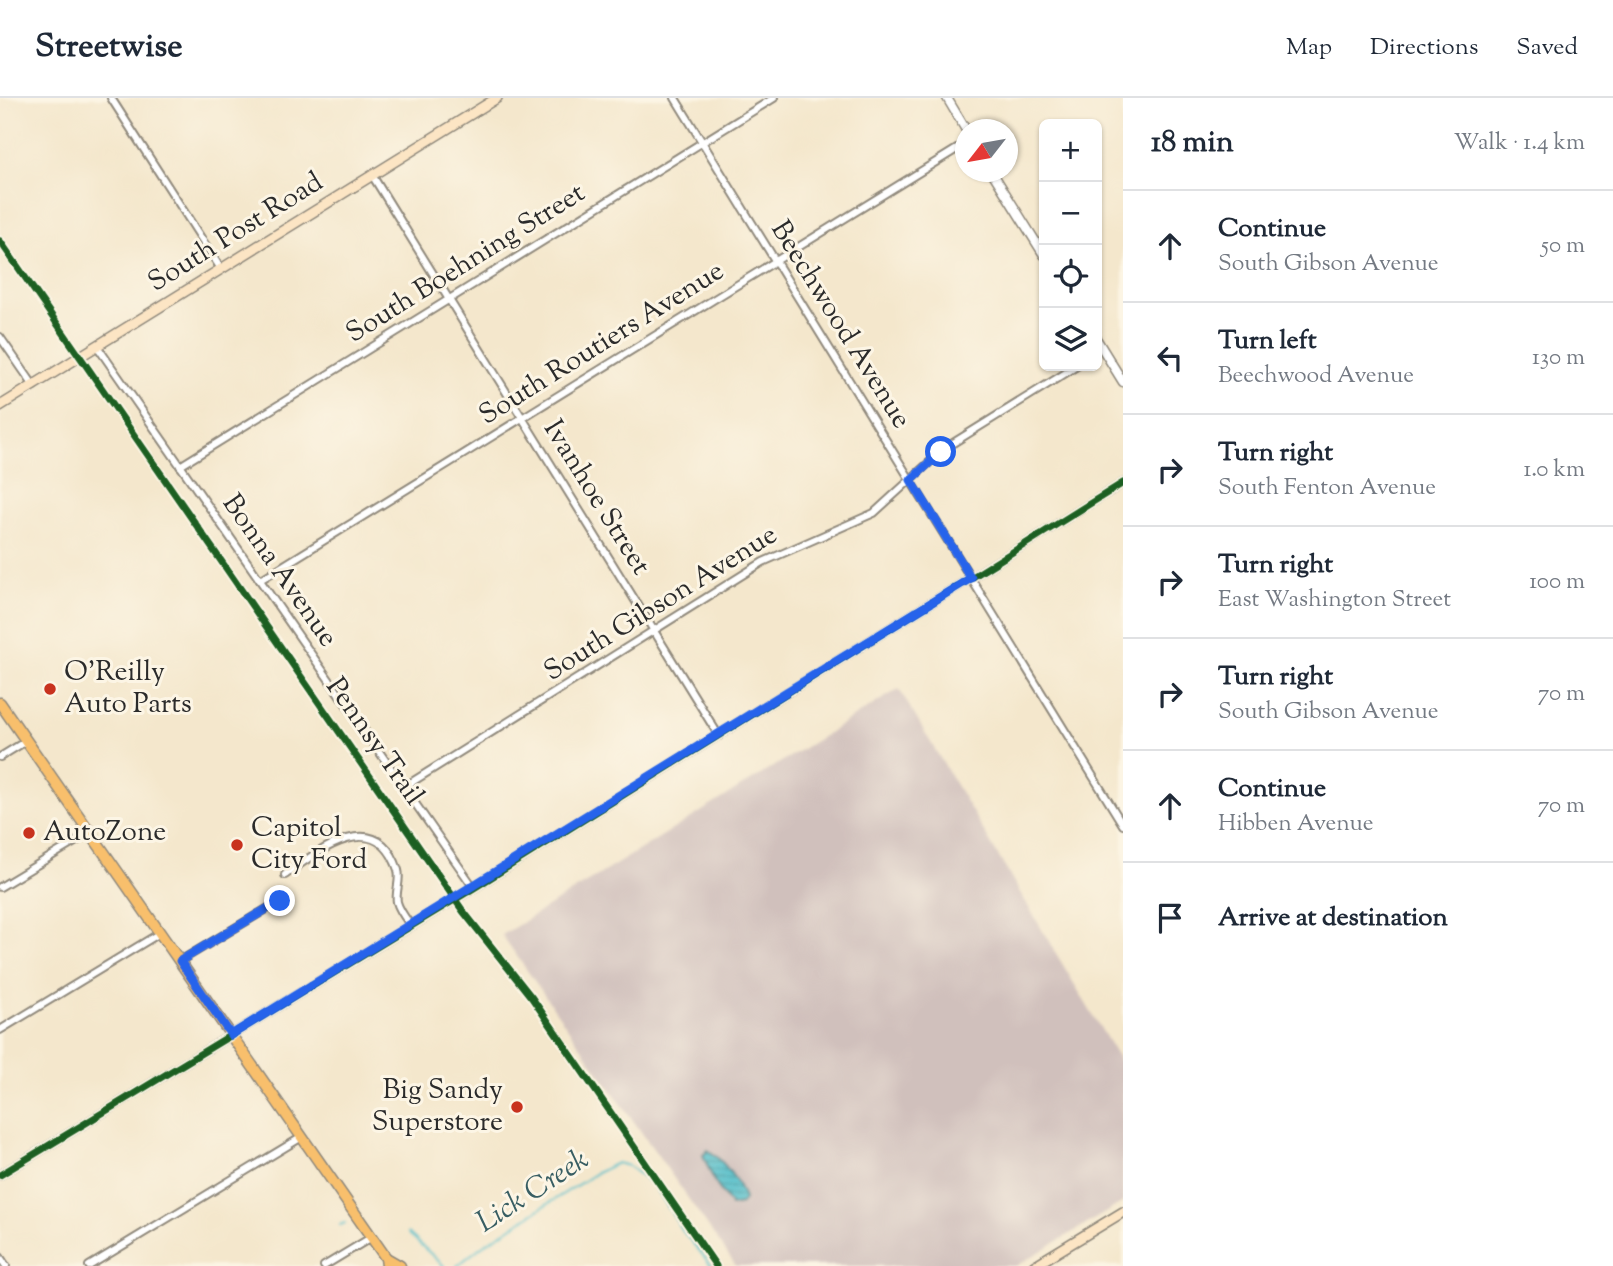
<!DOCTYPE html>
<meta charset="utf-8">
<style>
body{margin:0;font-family:"Sorts Mill Goudy",serif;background:#f6f6f7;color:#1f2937}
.controls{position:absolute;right:21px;top:21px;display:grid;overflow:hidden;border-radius:10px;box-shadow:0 2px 5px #0004}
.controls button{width:63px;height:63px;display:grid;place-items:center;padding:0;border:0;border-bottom:2px solid #e0e1e3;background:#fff;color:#1f2937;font:35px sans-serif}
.compass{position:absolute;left:955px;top:21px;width:63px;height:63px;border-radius:50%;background:#fff;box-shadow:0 2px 5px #0004;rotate:239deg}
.stop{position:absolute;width:21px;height:21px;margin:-16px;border:5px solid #2563eb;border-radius:50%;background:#fff}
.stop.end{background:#2563eb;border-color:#fff;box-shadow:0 2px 7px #0008}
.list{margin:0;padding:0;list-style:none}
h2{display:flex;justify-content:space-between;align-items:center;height:91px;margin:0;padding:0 28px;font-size:30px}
h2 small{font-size:23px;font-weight:400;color:#747a83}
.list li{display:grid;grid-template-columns:46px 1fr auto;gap:21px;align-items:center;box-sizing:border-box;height:112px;padding:0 28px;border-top:2px solid #e0e1e3}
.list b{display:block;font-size:26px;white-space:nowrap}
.list p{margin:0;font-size:23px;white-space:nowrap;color:#747a83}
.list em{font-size:23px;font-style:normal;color:#747a83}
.icon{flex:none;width:38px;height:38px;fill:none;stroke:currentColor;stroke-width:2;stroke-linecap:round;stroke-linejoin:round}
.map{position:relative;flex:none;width:1123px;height:1168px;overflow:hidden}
header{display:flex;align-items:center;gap:42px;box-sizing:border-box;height:98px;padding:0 35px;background:#fff;border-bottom:2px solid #e0e1e3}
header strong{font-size:33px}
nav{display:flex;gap:38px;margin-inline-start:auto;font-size:24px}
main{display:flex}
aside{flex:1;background:#fff}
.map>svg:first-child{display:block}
.industrial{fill:#d0c0bc}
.water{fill:url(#water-rules);stroke:#3e747a;stroke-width:2}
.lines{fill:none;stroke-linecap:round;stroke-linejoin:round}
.stream{stroke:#51beca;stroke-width:2}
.minor-casing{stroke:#90897c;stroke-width:10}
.tertiary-casing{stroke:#90897c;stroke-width:11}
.secondary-casing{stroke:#90897c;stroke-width:12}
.primary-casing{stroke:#90897c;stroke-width:13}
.minor{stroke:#fff;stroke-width:6}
.tertiary{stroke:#fff;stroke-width:8}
.secondary{stroke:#fce5c4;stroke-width:9}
.primary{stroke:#f8bf6c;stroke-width:10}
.cycleway-casing{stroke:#fcf5e5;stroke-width:11}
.cycleway{stroke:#1b5e20;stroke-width:7}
.route{stroke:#2563eb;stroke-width:9}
.poi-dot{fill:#c8321e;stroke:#fcf5e5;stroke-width:2.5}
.labels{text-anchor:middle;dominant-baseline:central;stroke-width:6;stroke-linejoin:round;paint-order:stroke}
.street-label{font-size:28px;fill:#2b2b2b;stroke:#fcf5e5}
.poi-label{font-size:28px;fill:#2b2b2b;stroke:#fcf5e5;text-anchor:start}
.water-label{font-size:30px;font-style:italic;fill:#385e63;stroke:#fcf5e5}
</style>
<header>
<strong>Streetwise</strong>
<nav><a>Map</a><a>Directions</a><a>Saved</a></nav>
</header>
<main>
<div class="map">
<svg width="1123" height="1168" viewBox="0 0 1123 1168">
<defs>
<pattern id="water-rules" width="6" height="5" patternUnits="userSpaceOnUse" patternTransform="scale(1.75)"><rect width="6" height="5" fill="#51beca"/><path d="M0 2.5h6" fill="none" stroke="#439ba4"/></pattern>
</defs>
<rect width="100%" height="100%" fill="#fcf5e5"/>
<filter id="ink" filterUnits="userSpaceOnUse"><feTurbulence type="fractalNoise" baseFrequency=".0143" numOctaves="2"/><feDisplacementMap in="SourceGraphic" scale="14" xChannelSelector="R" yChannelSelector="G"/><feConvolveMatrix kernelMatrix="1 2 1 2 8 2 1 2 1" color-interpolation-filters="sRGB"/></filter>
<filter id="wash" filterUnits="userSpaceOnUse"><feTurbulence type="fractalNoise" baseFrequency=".00686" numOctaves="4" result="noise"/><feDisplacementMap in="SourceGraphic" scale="28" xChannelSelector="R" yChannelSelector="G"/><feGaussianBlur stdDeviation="1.57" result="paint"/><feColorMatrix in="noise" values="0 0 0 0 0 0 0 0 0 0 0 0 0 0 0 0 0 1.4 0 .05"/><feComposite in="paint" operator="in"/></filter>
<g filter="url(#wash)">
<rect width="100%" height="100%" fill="#f4e7cc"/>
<polygon class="industrial" points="899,591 1123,968 1123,1104 1016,1168 736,1168 502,837"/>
<path class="water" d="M708 1052C723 1062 739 1083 744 1101L741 1106 731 1108 714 1083 703 1057Z"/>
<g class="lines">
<g class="stream">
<polyline points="340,1127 345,1125"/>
<polyline points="408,1135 444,1168"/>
<polyline points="457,1168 482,1148 596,1075 617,1065 628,1068 655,1088 682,1132 712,1168"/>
</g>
</g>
</g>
<g filter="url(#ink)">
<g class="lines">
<g class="minor-casing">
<g id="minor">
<polyline points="111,0 221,171"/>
<polyline points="675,0 1123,727"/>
<polyline points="372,77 719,638"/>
<polyline points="0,239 34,288"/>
<polyline points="97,248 474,790"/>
<polyline points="180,368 774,0"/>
<polyline points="260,482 965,46"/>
<polyline points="0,659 26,643"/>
<polyline points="404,689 763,464 874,415 945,350 1077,268"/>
<path d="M285 777C319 752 377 708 398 772 401 782 395 794 397 804 399 812 406 821 411 828"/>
<polyline points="0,789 90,735"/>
<polyline points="180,863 280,803"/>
<polyline points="0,932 160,835"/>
<polyline points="0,1159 6,1168"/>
<polyline points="89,1168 302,1039"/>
<polyline points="324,1168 372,1139"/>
</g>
</g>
<g class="tertiary-casing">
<g id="tertiary">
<polyline points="947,0 966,32"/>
<polyline points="992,74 1044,157"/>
<polyline points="1097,242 1123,284"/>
<polyline points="0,1077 474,790 1123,385"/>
</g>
</g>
<g class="secondary-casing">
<g id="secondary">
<polyline points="0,308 497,0"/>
<polyline points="1034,1168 1123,1114"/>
</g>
</g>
<g class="primary-casing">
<g id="primary">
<polyline points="0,605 386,1160 387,1168"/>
<polyline points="386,1160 400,1168"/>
</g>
</g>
<use href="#minor" class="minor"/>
<use href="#tertiary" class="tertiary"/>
<use href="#secondary" class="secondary"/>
<use href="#primary" class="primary"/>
<g class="cycleway-casing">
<g id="cycleway">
<polyline points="0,143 463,813 532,900 716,1168"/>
<polyline points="0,1077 474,790 1123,385"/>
</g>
</g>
<use href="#cycleway" class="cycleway"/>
</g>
</g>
<g class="lines" filter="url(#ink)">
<polyline class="route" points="280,803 180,863 231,937 971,480 911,382 941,354"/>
</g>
<g class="poi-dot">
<circle cx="50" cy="591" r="7"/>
<circle cx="29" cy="735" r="7"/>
<circle cx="237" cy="747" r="7"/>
<circle cx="517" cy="1009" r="7"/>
</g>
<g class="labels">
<g class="street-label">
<text transform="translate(236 135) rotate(-32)">South Post Road</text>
<text transform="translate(466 166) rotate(-32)">South Boehning Street</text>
<text transform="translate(840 227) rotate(58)">Beechwood Avenue</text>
<text transform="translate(602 246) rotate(-32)">South Routiers Avenue</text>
<text transform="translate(596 400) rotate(58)">Ivanhoe Street</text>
<text transform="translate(279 473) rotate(55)">Bonna Avenue</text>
<text transform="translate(661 506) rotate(-32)">South Gibson Avenue</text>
<text transform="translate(374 644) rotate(55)">Pennsy Trail</text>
</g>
<g class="poi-label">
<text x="64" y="575">O'Reilly<tspan x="64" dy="32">Auto Parts</tspan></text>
<text x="251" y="731">Capitol<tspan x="251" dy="32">City Ford</tspan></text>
<text x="43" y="735">AutoZone</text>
<text x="503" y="993" text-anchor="end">Big Sandy<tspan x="503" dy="32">Superstore</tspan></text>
</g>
<g class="water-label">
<text transform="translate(533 1094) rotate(-33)">Lick Creek</text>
</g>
</g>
</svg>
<div class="controls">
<button>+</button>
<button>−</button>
<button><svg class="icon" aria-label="locate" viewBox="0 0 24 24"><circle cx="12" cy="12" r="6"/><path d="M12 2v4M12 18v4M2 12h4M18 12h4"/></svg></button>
<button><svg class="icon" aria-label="layers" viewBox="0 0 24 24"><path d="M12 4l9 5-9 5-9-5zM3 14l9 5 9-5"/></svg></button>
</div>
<svg class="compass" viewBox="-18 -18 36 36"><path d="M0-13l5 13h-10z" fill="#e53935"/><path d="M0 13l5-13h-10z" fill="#747a83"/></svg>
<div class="stop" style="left:941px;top:354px"></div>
<div class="stop end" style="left:280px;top:803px"></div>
</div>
<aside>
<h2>18 min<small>Walk · 1.4 km</small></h2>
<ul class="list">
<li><svg class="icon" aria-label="ahead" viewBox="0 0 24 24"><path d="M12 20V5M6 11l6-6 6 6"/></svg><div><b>Continue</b><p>South Gibson Avenue</p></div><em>50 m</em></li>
<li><svg class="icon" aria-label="left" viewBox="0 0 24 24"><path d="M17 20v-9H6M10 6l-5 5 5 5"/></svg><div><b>Turn left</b><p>Beechwood Avenue</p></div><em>130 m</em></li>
<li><svg class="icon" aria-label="right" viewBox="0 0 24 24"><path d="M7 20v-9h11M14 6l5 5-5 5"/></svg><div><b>Turn right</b><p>South Fenton Avenue</p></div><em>1.0 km</em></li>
<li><svg class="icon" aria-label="right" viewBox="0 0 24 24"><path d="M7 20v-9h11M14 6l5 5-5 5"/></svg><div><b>Turn right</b><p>East Washington Street</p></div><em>100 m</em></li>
<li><svg class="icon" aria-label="right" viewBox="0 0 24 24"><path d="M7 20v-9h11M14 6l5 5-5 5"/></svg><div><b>Turn right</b><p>South Gibson Avenue</p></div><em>70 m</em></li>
<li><svg class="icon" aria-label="ahead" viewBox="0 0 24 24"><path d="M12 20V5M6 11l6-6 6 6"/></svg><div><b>Continue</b><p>Hibben Avenue</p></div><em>70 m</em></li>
<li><svg class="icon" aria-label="arrive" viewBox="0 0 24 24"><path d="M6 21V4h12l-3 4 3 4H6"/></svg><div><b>Arrive at destination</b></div></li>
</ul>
</aside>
</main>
